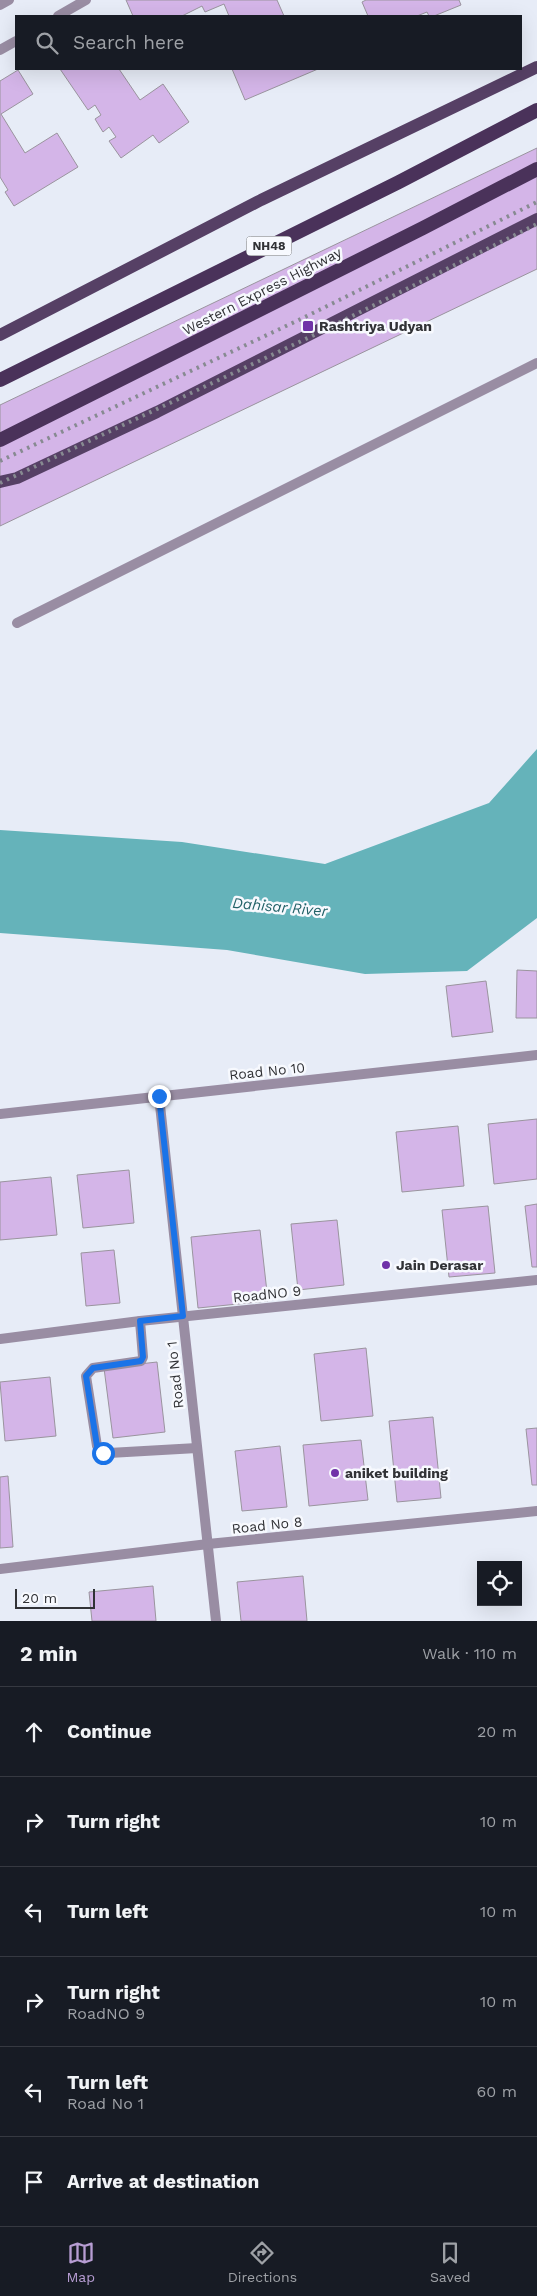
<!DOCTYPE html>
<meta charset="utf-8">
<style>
body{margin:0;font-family:"Work Sans",sans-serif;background:#242831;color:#f1f3f6}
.controls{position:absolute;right:15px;bottom:15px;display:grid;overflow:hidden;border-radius:0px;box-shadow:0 5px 20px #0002}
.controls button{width:45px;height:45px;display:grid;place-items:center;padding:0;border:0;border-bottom:1px solid #363941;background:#171b24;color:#f1f3f6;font:25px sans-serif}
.scale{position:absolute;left:15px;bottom:12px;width:80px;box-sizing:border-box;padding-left:5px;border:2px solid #313236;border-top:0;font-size:14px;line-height:18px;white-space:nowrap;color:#313236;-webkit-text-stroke:4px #f7f9fe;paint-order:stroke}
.stop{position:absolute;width:15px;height:15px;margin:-11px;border:4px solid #1a73e8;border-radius:50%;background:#fff}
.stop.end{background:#1a73e8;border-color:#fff;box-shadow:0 1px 5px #0008}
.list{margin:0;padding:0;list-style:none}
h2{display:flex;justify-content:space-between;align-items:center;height:65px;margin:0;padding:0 20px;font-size:21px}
h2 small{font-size:16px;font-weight:400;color:#9ea1a6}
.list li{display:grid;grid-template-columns:32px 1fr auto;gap:15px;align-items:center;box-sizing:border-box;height:90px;padding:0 20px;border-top:1px solid #363941}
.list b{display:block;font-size:19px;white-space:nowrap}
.list p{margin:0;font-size:16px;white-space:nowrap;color:#9ea1a6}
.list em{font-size:16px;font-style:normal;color:#9ea1a6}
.icon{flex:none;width:28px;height:28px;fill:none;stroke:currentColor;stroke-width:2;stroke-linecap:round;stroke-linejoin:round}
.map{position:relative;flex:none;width:537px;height:1621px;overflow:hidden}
.search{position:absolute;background:#171b24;box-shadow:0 5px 20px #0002;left:15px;right:15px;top:15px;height:55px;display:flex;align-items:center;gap:12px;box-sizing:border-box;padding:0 18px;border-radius:0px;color:#9ea1a6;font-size:19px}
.sheet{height:605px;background:#171b24}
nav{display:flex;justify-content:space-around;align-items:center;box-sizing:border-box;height:70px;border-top:1px solid #363941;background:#171b24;font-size:14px;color:#9ea1a6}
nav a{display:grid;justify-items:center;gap:2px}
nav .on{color:#b79dd3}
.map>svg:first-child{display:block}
.water{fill:#65b3ba}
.building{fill:#d4b5e8;stroke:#9a949e}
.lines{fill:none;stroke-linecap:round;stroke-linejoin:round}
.service{stroke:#998da3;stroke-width:10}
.minor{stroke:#998da3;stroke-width:10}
.tertiary{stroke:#998da3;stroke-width:10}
.primary{stroke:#564065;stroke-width:12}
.trunk{stroke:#4a325a;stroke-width:14}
.rail{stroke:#878a91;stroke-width:4;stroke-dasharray:2.5 5;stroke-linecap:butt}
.route{stroke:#1a73e8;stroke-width:6}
.poi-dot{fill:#7133a8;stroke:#f7f9fe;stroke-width:2}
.labels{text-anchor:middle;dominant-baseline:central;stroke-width:5;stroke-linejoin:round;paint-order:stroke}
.shield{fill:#f7f9fe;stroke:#6c6e72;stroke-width:1}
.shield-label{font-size:12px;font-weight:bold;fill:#313236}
.street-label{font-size:14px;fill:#313236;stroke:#f7f9fe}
.poi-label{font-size:14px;font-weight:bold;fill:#313236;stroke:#f7f9fe;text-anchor:start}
.water-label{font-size:15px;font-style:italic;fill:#226268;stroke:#f7f9fe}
</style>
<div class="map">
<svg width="537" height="1621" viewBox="0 0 537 1621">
<rect width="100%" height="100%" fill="#e7ecf7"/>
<polygon class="water" points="537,749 537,918 467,971 365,974 227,950 0,933 0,830 182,842 325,864 489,803"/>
<g class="building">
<polygon points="126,0 277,0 284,16 229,16 224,4 205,12 202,6 182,16 133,16"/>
<polygon points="366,0 459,0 461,5 434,16 429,16 427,12 417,16 368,16 362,2"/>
<polygon points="60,69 119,69 140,100 163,84 189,122 159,143 153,135 121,158 109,141 116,137 109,127 103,132 95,119 101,115 95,105 88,110"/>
<polygon points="232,69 318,69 245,100"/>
<polygon points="18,70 33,94 1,114 25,153 57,133 78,167 14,206 5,192 8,190 0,177 0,81"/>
<polygon points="537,148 537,269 0,526 0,405"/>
<polygon points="517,970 537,971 537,1018 516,1018"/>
<polygon points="486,981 493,1032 452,1037 446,986"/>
<polygon points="537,1119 537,1179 494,1184 488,1124"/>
<polygon points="458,1126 464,1186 402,1192 396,1132"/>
<polygon points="129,1170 134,1223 83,1228 77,1175"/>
<polygon points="51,1177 57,1235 0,1240 0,1182"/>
<polygon points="537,1204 537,1267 532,1267 525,1206"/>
<polygon points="488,1206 495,1273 449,1277 442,1210"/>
<polygon points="337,1220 344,1285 298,1290 291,1224"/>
<polygon points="260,1230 268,1301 198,1308 191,1237"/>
<polygon points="114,1250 120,1303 86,1306 81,1253"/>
<polygon points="366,1348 373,1416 321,1421 314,1354"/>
<polygon points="157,1362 165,1432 113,1438 104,1368"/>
<polygon points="50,1377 56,1436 5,1441 0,1382"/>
<polygon points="433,1417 441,1498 397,1502 389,1421"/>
<polygon points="537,1428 537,1485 532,1485 526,1429"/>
<polygon points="361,1440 368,1500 309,1506 303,1445"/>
<polygon points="280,1446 287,1507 242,1511 235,1451"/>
<polygon points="8,1476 13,1547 0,1548 0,1477"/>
<polygon points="303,1576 307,1621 241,1621 237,1582"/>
<polygon points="153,1586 156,1621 92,1621 89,1592"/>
</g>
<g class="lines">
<polyline class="service" points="17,623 537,363"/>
<g class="minor">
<polyline points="159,1096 216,1621"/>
<polyline points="0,1114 537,1055"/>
<polyline points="140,1321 143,1357 141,1361 93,1368 86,1376 97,1446 103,1453 109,1453 197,1448"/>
<polyline points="0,1339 140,1321 537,1280"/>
<polyline points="0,1569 208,1544 537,1511"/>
</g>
<g class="tertiary">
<polyline points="0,5 9,0"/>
<polyline points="58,16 86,0"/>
<polyline points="0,50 16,41"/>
</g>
<g class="primary">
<polyline points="0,335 261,200 537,67"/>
<polyline points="0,482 17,478 157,412 537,219"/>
</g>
<g class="trunk">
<polyline points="0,380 399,182 537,110"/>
<polyline points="0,440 423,228 537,169"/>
</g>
<g class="rail">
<polyline points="0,461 303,318 537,202"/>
<polyline points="0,483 312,336 537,224"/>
</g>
</g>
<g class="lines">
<polyline class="route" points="103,1453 97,1446 86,1376 93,1368 141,1361 143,1357 140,1321 183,1316 159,1096"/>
</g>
<g class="poi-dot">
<rect x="302" y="320" width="12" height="12" rx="2.5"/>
<circle cx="386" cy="1265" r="5"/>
<circle cx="335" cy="1473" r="5"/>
</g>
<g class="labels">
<rect class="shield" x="246.5" y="236.5" width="45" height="19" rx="4"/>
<g class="shield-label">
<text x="269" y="246">NH48</text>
</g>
<g class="street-label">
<text transform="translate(262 291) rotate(-27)">Western Express Highway</text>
<text transform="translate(267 1071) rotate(-6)">Road No 10</text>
<text transform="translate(267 1294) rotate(-6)">RoadNO 9</text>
<text transform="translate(175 1375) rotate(-96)">Road No 1</text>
<text transform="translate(267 1525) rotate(-6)">Road No 8</text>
</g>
<g class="poi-label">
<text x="319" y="326">Rashtriya Udyan</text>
<text x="396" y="1265">Jain Derasar</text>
<text x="345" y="1473">aniket building</text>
</g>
<g class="water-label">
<text transform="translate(280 907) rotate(5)">Dahisar River</text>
</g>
</g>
</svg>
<div class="controls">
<button><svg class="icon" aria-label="locate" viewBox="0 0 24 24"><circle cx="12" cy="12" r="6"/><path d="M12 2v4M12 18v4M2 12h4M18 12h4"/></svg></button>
</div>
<div class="scale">20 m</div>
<div class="stop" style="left:103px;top:1453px"></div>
<div class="stop end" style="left:159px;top:1096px"></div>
<div class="search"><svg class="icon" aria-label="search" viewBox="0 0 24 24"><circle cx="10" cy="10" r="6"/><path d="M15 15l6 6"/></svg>Search here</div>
</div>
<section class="sheet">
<h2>2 min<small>Walk · 110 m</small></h2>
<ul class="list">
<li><svg class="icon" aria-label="ahead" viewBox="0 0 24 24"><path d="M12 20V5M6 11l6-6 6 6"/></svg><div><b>Continue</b></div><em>20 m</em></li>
<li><svg class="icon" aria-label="right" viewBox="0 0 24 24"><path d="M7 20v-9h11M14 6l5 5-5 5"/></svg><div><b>Turn right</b></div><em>10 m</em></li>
<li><svg class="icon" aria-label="left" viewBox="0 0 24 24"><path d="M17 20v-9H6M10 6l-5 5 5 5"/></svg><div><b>Turn left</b></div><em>10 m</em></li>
<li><svg class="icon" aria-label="right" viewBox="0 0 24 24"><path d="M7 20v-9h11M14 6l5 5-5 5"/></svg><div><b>Turn right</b><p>RoadNO 9</p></div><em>10 m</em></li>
<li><svg class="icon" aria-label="left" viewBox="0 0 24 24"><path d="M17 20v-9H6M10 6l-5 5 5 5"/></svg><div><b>Turn left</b><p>Road No 1</p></div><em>60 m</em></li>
<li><svg class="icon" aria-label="arrive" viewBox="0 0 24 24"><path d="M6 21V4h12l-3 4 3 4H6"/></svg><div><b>Arrive at destination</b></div></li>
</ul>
</section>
<nav>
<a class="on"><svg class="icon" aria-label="map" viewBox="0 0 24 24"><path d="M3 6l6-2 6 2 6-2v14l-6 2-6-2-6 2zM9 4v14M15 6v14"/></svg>Map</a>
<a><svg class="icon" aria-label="directions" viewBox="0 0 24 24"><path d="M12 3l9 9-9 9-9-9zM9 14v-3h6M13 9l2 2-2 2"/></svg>Directions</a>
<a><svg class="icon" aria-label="saved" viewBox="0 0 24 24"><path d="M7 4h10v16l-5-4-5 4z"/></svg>Saved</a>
</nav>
